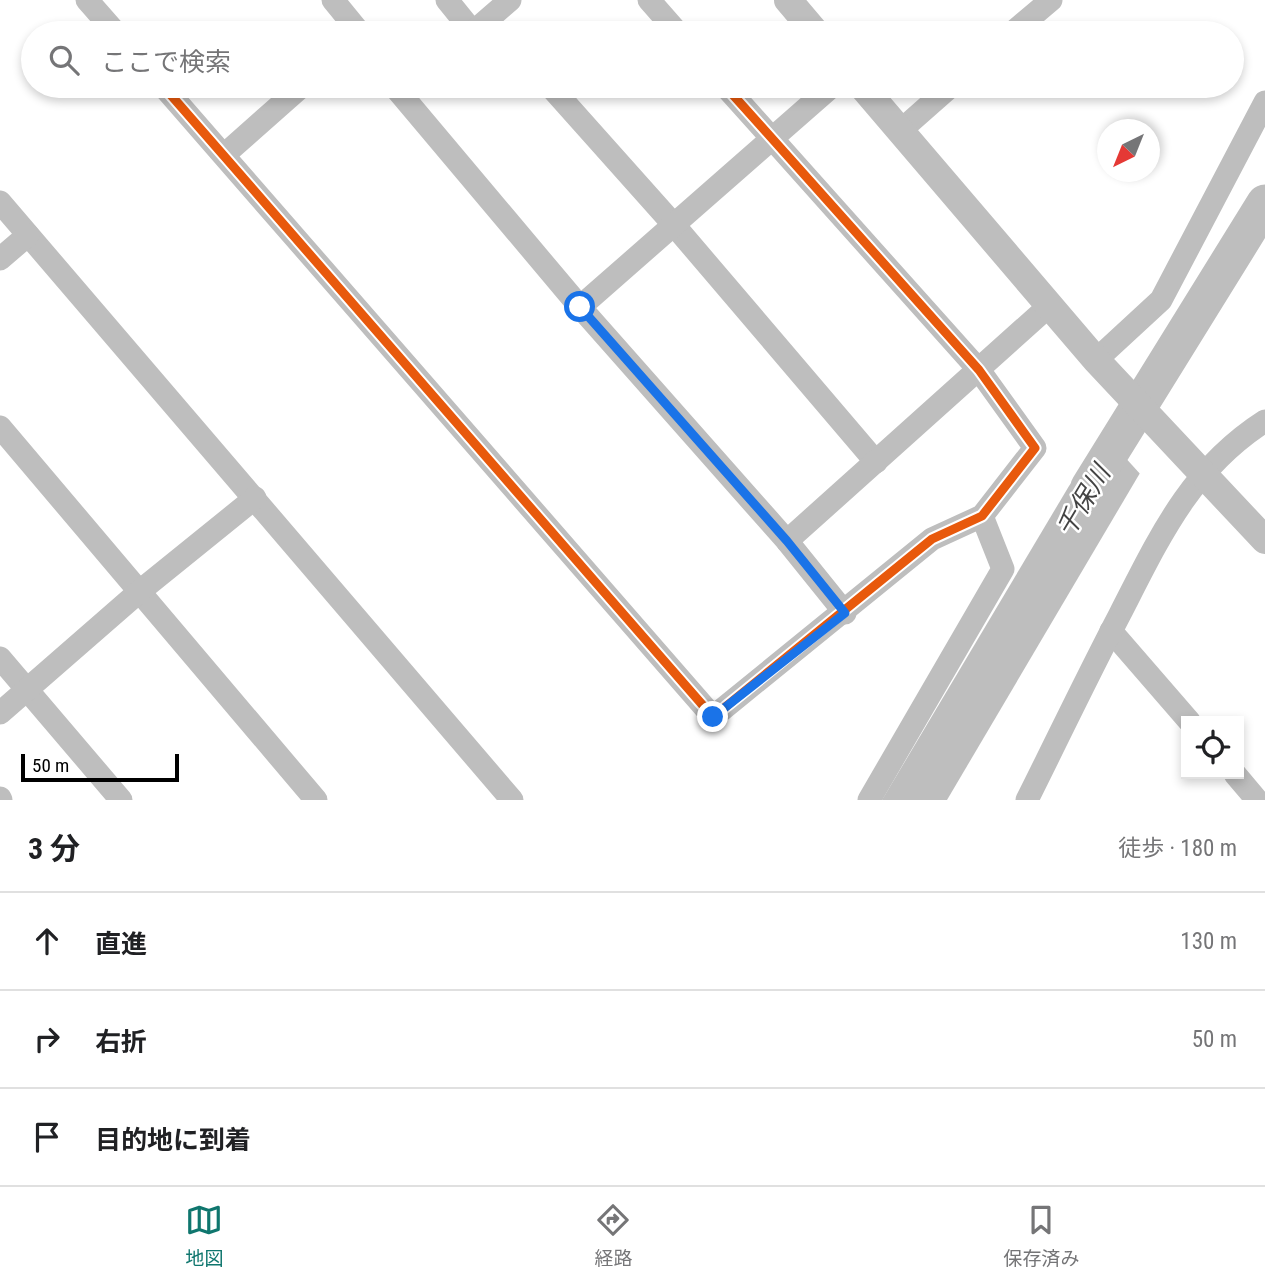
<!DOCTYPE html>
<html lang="ja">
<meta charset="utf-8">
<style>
body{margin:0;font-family:"Roboto Condensed","Noto Sans JP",sans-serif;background:#f2f2f2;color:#202124}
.controls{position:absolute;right:21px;bottom:21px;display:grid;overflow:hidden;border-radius:0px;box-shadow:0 4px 10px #0003}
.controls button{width:63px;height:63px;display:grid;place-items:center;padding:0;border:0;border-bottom:2px solid #e0e0e0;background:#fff;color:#202124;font:35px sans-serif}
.compass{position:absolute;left:1097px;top:119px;width:63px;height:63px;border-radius:50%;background:#fff;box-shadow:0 4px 10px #0003;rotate:223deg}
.scale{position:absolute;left:21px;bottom:18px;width:158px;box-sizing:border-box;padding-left:7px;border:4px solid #000;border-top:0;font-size:19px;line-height:24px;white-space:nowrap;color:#000;-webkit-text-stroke:5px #fff;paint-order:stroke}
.stop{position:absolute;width:21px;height:21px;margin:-16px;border:5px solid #1a73e8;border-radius:50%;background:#fff}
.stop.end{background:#1a73e8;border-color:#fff;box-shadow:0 2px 7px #0008}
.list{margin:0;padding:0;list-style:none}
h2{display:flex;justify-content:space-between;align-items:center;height:91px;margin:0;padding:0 28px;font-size:30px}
h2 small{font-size:23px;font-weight:400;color:#757577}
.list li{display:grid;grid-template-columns:46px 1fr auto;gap:21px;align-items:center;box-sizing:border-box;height:98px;padding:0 28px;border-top:2px solid #e0e0e0}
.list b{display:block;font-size:26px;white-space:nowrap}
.list em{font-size:23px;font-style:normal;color:#757577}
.icon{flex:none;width:38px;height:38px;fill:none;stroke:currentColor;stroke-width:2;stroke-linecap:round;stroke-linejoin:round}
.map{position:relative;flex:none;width:1265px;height:800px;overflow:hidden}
.search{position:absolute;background:#fff;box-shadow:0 4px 10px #0003;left:21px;right:21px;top:21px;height:77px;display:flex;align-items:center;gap:18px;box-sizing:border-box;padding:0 24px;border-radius:38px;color:#757577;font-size:26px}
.sheet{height:385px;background:#fff}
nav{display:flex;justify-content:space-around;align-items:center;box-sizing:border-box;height:98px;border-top:2px solid #e0e0e0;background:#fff;font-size:19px;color:#757577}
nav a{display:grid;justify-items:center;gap:4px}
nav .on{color:#0f766e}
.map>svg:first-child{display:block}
.water{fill:#bebebe}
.pier{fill:#fff}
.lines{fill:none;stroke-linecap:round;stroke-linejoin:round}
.river{stroke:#bebebe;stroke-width:37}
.minor{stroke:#bebebe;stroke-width:23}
.tertiary{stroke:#bebebe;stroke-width:28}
.cycleway-casing{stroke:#fff;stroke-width:13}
.cycleway{stroke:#e8590c;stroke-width:9}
.route{stroke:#1a73e8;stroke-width:9}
.labels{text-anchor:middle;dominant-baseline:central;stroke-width:5;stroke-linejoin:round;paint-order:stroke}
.water-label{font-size:26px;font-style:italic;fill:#434343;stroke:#fff}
</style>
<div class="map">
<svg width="1265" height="800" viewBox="0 0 1265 800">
<rect width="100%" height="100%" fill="#fff"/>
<polygon class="water" points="1105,434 1140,473 947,800 882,800 1069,486"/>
<polygon class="pier" points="1102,432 1107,432 1143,471 1142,476"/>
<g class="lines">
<polyline class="river" points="1089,487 1265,203"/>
<g class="minor">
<polyline points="87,0 116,33"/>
<polyline points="333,0 360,33"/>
<polyline points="447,0 473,32"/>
<polyline points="649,0 678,33"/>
<polyline points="472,33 510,0"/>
<polyline points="1012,33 1051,0"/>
<polyline points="163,86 713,717 932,539 982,516 1035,448 979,370 725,86"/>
<polyline points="394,86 580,307 787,541 845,613"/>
<polyline points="550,86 674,225 876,462"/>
<polyline points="900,131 951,86"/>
<polyline points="224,155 302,86"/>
<polyline points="0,202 512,800"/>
<polyline points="0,259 28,235"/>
<polyline points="580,307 832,86"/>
<polyline points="1096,360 1161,300 1265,102"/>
<polyline points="0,427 316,800"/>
<polyline points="787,541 1049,306"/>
<polyline points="1111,631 1189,721"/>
<polyline points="0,658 121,800"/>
<polyline points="0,713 140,591 255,498"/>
<polyline points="1235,774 1257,800"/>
<polyline points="0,798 1,800"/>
<polyline points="869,800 1003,569 982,516"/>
<path d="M1027 800C1058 738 1088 675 1120 614 1159 538 1190 469 1265 421"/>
</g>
<g class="tertiary">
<polyline points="788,0 816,33"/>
<polyline points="862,86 1096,360 1265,540"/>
</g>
<g class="cycleway-casing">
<polyline id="cycleway" points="163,86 713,717 932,539 982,516 1035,448 979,370 725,86"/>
</g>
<use href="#cycleway" class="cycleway"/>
</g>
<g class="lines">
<polyline class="route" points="580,307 787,541 845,613 713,717"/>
</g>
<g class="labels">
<g class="water-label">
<text transform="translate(1083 501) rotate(-59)">千保川</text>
</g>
</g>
</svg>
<div class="controls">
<button><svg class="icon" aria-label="locate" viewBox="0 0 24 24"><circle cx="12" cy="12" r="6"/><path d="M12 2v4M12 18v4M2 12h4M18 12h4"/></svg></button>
</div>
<svg class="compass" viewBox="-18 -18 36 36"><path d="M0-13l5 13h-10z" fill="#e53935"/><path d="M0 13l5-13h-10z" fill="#757577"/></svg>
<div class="scale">50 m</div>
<div class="stop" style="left:580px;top:307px"></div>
<div class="stop end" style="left:713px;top:717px"></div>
<div class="search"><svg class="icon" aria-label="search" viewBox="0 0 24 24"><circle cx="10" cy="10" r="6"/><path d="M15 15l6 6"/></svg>ここで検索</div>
</div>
<section class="sheet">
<h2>3 分<small>徒歩 · 180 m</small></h2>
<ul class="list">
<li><svg class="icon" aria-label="ahead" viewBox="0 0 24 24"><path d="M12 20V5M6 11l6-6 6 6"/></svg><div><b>直進</b></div><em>130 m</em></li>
<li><svg class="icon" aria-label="right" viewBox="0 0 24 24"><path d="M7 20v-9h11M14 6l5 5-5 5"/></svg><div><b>右折</b></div><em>50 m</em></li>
<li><svg class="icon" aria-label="arrive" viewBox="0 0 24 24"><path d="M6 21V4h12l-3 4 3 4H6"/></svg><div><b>目的地に到着</b></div></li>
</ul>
</section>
<nav>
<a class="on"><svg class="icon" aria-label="map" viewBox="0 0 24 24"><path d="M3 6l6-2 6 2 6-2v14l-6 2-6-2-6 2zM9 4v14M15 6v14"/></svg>地図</a>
<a><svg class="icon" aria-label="directions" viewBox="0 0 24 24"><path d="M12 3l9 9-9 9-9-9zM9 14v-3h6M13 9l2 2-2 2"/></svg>経路</a>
<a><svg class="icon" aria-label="saved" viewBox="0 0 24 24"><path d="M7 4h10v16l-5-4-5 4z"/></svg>保存済み</a>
</nav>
